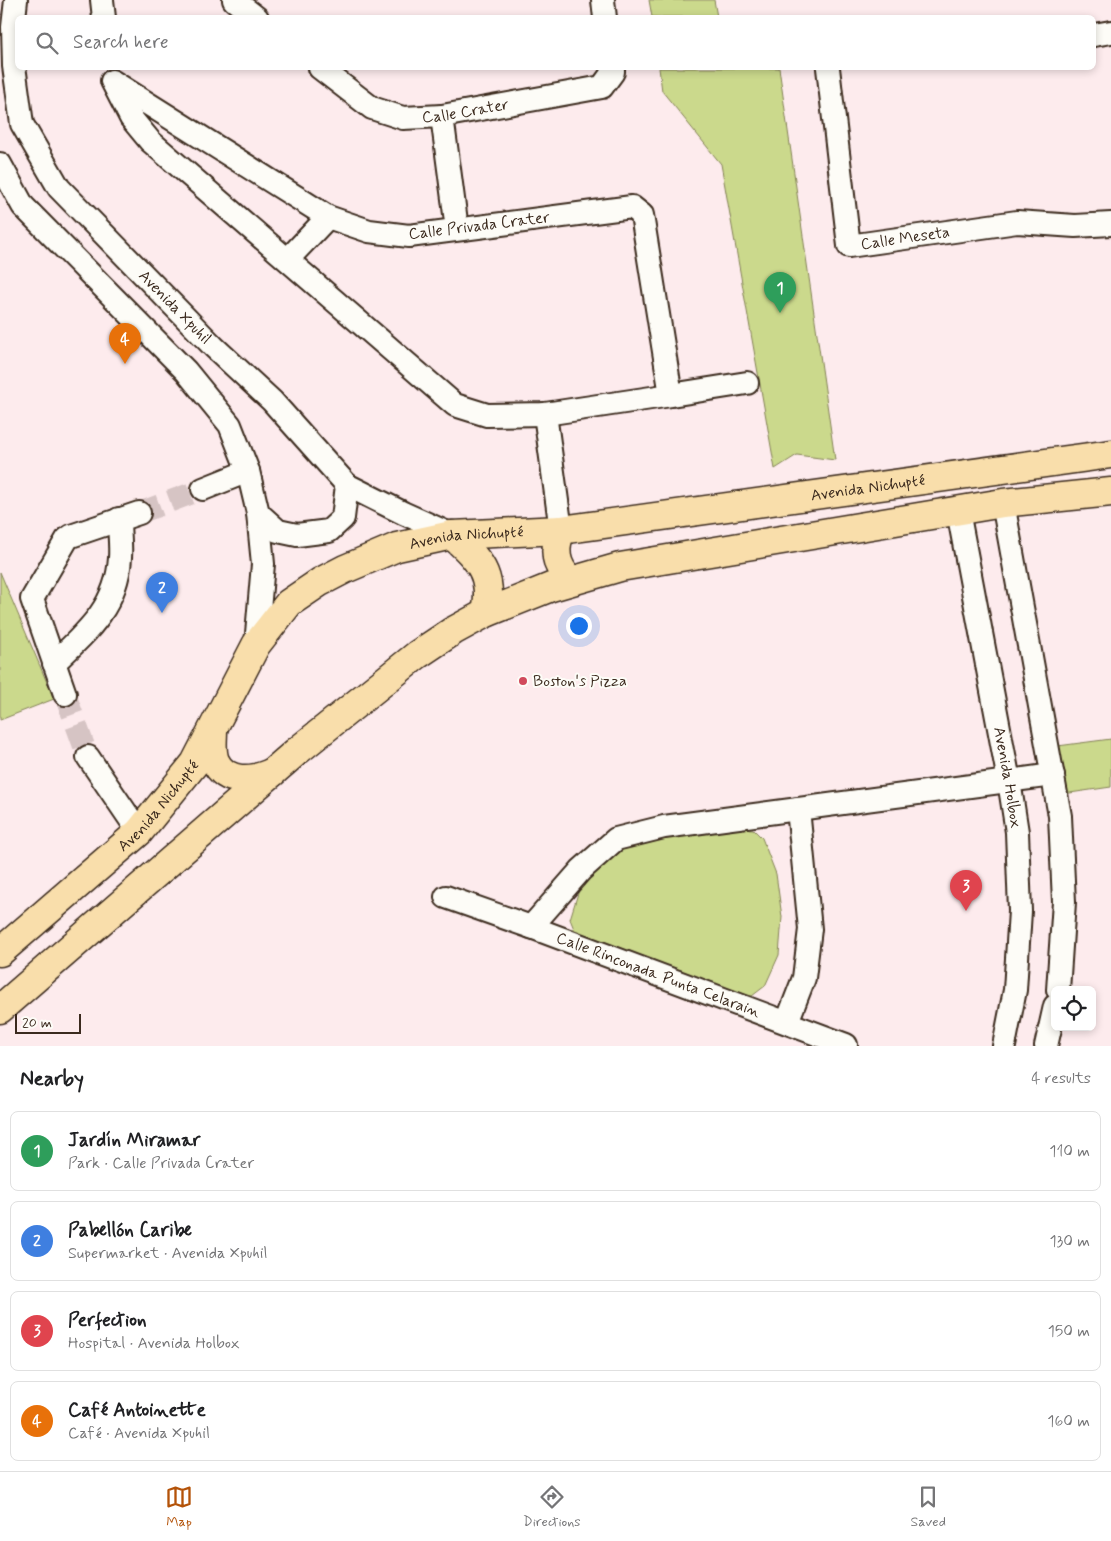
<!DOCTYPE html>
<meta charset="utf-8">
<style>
body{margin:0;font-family:Mynerve,sans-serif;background:#f6f6f6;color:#202124}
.controls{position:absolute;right:15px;bottom:15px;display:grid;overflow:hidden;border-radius:8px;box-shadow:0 2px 8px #0003}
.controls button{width:45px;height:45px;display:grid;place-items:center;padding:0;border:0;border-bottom:1px solid #e0e0e0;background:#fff;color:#202124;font:25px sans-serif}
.scale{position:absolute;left:15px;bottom:12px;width:66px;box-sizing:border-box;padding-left:5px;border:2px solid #3b2a1e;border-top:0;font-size:14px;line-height:18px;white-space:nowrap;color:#3b2a1e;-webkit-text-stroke:4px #fdfcf7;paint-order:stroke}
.you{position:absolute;left:578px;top:625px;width:18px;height:18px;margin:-12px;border:4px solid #fff;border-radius:50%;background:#1a73e8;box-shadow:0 0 0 8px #1a73e833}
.badge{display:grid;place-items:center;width:32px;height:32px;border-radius:50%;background:#b45309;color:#fff;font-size:16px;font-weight:700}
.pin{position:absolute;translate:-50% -41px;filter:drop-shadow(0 1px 2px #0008)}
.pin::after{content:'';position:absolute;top:26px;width:18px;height:15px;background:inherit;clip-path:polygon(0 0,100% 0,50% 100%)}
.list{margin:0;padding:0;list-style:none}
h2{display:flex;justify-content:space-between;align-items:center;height:65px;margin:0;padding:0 20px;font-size:21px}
h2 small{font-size:16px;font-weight:400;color:#757577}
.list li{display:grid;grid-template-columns:32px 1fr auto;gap:15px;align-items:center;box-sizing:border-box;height:80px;margin:0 10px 10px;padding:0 10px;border:1px solid #e0e0e0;border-radius:8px}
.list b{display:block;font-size:19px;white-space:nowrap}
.list p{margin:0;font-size:16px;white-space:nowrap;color:#757577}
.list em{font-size:16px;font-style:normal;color:#757577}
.icon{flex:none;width:28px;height:28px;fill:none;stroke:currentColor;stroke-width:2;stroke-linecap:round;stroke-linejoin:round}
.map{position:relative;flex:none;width:1111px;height:1046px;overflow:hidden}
.search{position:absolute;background:#fff;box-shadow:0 2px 8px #0003;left:15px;right:15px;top:15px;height:55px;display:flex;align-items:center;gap:12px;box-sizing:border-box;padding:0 18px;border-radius:8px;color:#757577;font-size:19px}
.sheet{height:425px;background:#fff}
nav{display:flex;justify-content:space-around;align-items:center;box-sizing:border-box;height:70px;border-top:1px solid #e0e0e0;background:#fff;font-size:14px;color:#757577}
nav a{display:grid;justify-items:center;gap:2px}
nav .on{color:#b45309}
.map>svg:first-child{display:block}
.green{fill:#cbd98c;stroke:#838255}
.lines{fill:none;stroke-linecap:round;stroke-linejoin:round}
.minor-tunnel{stroke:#d6c4c4;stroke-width:22;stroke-dasharray:22 11;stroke-linecap:butt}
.minor-casing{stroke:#3b2a1e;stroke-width:26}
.major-casing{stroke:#3b2a1e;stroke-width:31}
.minor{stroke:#fdfcf7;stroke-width:22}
.major{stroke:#f9deab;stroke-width:28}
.poi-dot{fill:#d1495b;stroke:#fdfcf7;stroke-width:2}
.labels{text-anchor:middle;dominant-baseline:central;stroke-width:4;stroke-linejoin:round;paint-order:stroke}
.street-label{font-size:16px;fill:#3b2a1e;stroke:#fdfcf7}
.poi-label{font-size:16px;fill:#3b2a1e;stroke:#fdfcf7;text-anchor:start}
</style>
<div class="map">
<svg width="1111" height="1046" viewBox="0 0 1111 1046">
<rect width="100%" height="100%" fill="#fdebed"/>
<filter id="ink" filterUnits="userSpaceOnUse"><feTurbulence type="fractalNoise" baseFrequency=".02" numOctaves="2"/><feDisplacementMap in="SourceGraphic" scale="10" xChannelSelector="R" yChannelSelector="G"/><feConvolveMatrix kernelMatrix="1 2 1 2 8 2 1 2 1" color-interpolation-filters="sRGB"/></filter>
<g filter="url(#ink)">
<g class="green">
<polygon points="649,0 714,0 717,17 652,17"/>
<polygon points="659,68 779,68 835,460 797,455 775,469 721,164 662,91"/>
<polygon points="0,572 54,699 0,720"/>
<polygon points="1111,739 1111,787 1056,795 1050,747"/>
<polygon points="734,828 753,829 762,838 776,874 782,917 779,955 765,986 752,996 734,995 576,934 570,919 579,890 587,877 602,860 626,846 682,834"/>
</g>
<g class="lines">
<g class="minor-tunnel">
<polyline points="139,513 203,489"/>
<polyline points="65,694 88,757"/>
</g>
<g class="minor-casing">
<g id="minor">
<path id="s1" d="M16 0 13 27 14 66 22 124 59 188 214 347 272 401 347 485 403 513 452 535"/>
<polyline points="102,0 104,18"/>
<polyline points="234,0 257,18"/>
<polyline points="603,0 605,18"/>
<polyline points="1094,35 1111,32"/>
<path id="s2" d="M320 68 372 108 403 118 442 116 602 87 613 72V68"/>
<path id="s3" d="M828 68 849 246 1017 222 1075 226 1111 224"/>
<polygon points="112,81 328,217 369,231 409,236 632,207 642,215 671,395 545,414 487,415 455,405 150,141 131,118"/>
<polyline points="442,116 457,229"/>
<polyline points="0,164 23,206 186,371 230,425 248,471 258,513 263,564 256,645"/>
<polyline points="288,259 328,217"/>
<polyline points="671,395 747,383"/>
<polyline points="545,414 561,530"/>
<polyline points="203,489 248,471"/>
<polyline points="1003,503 1060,816 1064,902 1058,990"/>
<path id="s4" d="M958 511 1009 781 1017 832 1020 911 1015 990 1004 1046"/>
<polyline points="258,513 278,531 297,535 329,531 343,518 347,485"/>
<path d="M54 663C87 632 117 606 120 558 121 546 119 532 119 519"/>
<polyline points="65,694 32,599 67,539 71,536 139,513"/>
<polyline points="88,757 139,832"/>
<path id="s5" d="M446 897 531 927 846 1045"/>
<polyline points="531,927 581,870 616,839 664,827 1053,775"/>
<polyline points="787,1022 804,978 810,929 798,809"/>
<polyline points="1046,1046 1055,1006"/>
</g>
</g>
<g class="major-casing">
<g id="major">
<path d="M561 530C553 549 555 566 570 580"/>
<path d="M452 535C479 560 494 574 486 613"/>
<path d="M213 730C213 740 211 751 215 761 226 785 254 781 273 772"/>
<path id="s6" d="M0 952 139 832 195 763 256 645 289 603 320 582 345 569 397 547 452 535 561 530 1111 454"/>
<polyline points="0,1009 296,752 417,655 453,631 486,613 551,587 620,567 1003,503 1111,492"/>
</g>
</g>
<use href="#minor" class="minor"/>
<use href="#major" class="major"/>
</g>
</g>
<circle class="poi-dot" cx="523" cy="681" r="5"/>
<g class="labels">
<g class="street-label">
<text stroke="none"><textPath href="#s2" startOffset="161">Calle Crater</textPath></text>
<text transform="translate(479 226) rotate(-7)">Calle Privada Crater</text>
<text stroke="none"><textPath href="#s3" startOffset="236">Calle Meseta</textPath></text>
<text stroke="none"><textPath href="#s1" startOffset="365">Avenida Xpuhil</textPath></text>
<text stroke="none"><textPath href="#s6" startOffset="1056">Avenida Nichupté</textPath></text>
<text stroke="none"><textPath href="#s6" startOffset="651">Avenida Nichupté</textPath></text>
<text stroke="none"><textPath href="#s4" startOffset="271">Avenida Holbox</textPath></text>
<text stroke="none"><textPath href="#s6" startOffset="216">Avenida Nichupté</textPath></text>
<text stroke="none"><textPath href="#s5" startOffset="226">Calle Rinconada Punta Celarain</textPath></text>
</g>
<g class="poi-label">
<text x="533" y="681">Boston's Pizza</text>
</g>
</g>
</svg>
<div class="controls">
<button><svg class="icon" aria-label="locate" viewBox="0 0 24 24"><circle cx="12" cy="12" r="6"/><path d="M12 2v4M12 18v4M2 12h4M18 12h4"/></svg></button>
</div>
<div class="scale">20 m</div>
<div class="you"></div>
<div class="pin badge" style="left:780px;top:313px;background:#2e9e5b">1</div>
<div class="pin badge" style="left:162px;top:613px;background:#3f7fe0">2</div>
<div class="pin badge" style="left:966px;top:911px;background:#e0444e">3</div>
<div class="pin badge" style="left:125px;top:364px;background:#e8710a">4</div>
<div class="search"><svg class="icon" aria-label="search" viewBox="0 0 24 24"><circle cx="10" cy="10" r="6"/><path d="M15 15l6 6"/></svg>Search here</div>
</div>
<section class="sheet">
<h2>Nearby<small>4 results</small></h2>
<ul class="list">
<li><span class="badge" style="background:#2e9e5b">1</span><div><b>Jardín Miramar</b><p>Park · Calle Privada Crater</p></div><em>110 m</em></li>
<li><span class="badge" style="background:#3f7fe0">2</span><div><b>Pabellón Caribe</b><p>Supermarket · Avenida Xpuhil</p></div><em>130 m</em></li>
<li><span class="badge" style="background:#e0444e">3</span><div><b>Perfection</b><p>Hospital · Avenida Holbox</p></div><em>150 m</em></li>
<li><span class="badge" style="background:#e8710a">4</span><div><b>Café Antoinette</b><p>Café · Avenida Xpuhil</p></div><em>160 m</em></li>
</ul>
</section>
<nav>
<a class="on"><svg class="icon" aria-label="map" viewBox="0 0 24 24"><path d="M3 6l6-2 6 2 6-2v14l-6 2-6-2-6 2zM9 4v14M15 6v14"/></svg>Map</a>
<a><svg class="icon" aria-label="directions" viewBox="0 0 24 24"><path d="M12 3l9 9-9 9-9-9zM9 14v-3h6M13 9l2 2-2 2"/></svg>Directions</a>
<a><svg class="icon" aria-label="saved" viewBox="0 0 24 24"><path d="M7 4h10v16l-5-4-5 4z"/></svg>Saved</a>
</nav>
